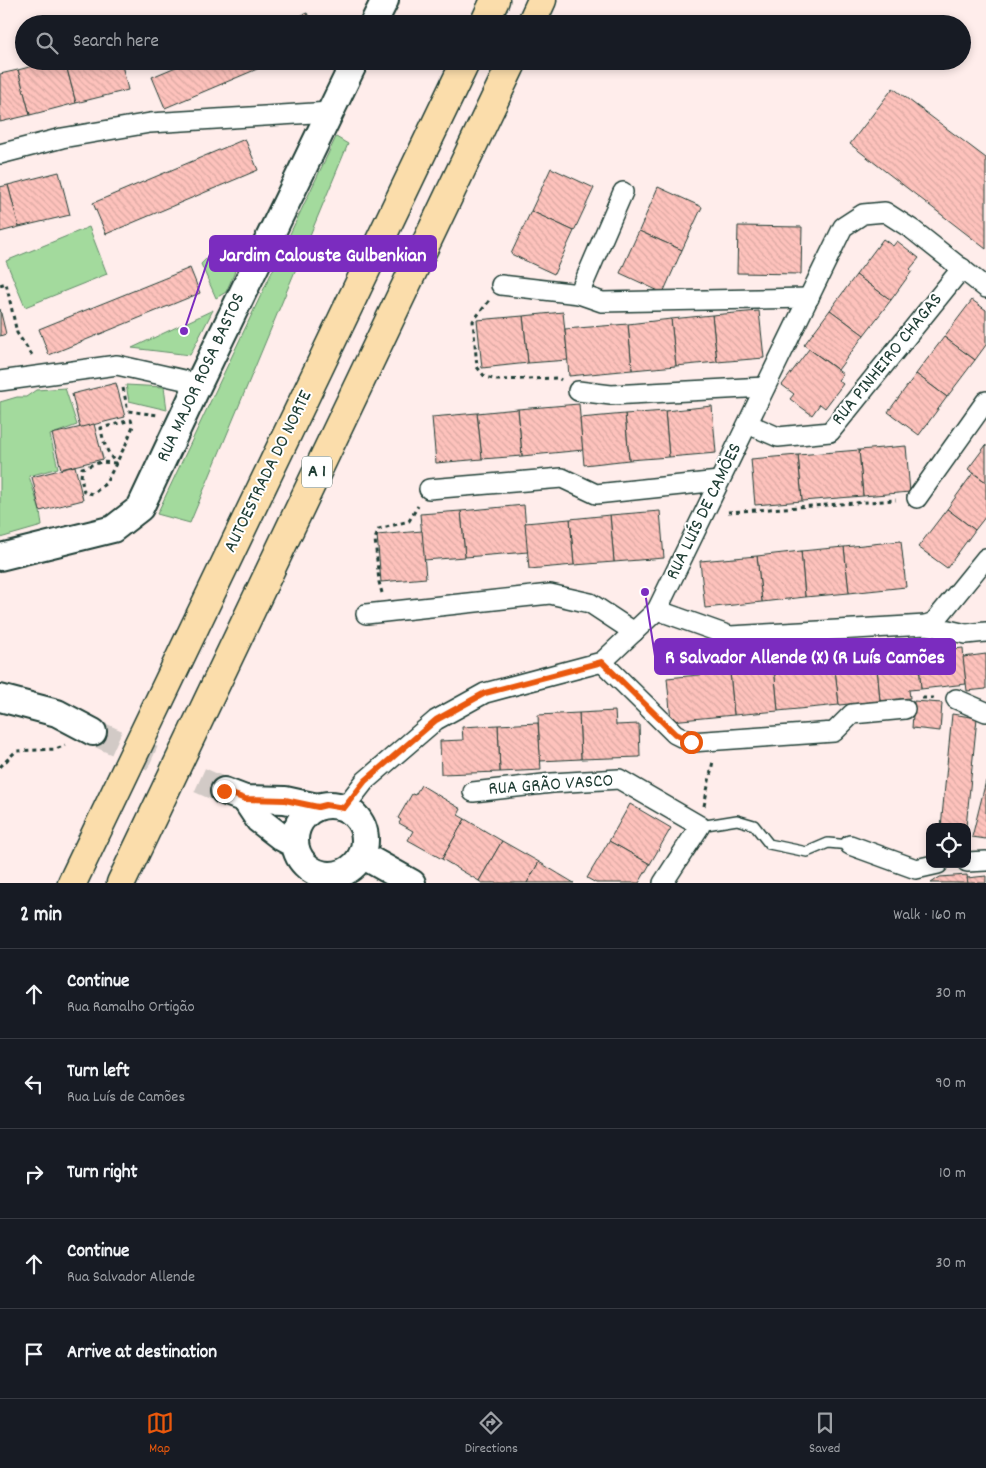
<!DOCTYPE html>
<meta charset="utf-8">
<style>
body{margin:0;font-family:Dekko,sans-serif;background:#20242c;color:#f1f3f6}
.controls{position:absolute;right:15px;bottom:15px;display:grid;overflow:hidden;border-radius:10px;box-shadow:0 2px 8px #0003}
.controls button{width:45px;height:45px;display:grid;place-items:center;padding:0;border:0;border-bottom:1px solid #363941;background:#171b24;color:#f1f3f6;font:25px sans-serif}
.stop{position:absolute;width:15px;height:15px;margin:-11px;border:4px solid #ea580c;border-radius:50%;background:#fff}
.stop.end{background:#ea580c;border-color:#fff;box-shadow:0 1px 5px #0008}
.list{margin:0;padding:0;list-style:none}
h2{display:flex;justify-content:space-between;align-items:center;height:65px;margin:0;padding:0 20px;font-size:21px}
h2 small{font-size:16px;font-weight:400;color:#9ea1a6}
.list li{display:grid;grid-template-columns:32px 1fr auto;gap:15px;align-items:center;box-sizing:border-box;height:90px;padding:0 20px;border-top:1px solid #363941}
.list b{display:block;font-size:19px;white-space:nowrap}
.list p{margin:0;font-size:16px;white-space:nowrap;color:#9ea1a6}
.list em{font-size:16px;font-style:normal;color:#9ea1a6}
.icon{flex:none;width:28px;height:28px;fill:none;stroke:currentColor;stroke-width:2;stroke-linecap:round;stroke-linejoin:round}
.map{position:relative;flex:none;width:986px;height:883px;overflow:hidden}
.search{position:absolute;background:#171b24;box-shadow:0 2px 8px #0003;left:15px;right:15px;top:15px;height:55px;display:flex;align-items:center;gap:12px;box-sizing:border-box;padding:0 18px;border-radius:28px;color:#9ea1a6;font-size:19px}
.sheet{height:515px;background:#171b24}
nav{display:flex;justify-content:space-around;align-items:center;box-sizing:border-box;height:70px;border-top:1px solid #363941;background:#171b24;font-size:14px;color:#9ea1a6}
nav a{display:grid;justify-items:center;gap:2px}
nav .on{color:#ea580c}
.map>svg:first-child{display:block}
.garden{fill:#a3da9d;stroke:#618c68}
.building{fill:url(#building-back-hatch);stroke:#1f3d34}
.lines{fill:none;stroke-linecap:round;stroke-linejoin:round}
.secondary-tunnel{stroke:#d2cac6;stroke-width:26;stroke-dasharray:26 13;stroke-linecap:butt}
.lane-casing{stroke:#1f3d34;stroke-width:12}
.street-casing{stroke:#1f3d34;stroke-width:22}
.secondary-casing{stroke:#1f3d34;stroke-width:30}
.highway-casing{stroke:#1f3d34;stroke-width:31}
.path{stroke:#1f3d34;stroke-width:3;stroke-dasharray:4 4;stroke-linecap:butt}
.lane{stroke:#fff;stroke-width:9}
.street{stroke:#fff;stroke-width:19}
.secondary{stroke:#fff;stroke-width:26}
.highway{stroke:#fbddab;stroke-width:28}
.route{stroke:#ea580c;stroke-width:6}
.labels{text-anchor:middle;dominant-baseline:central;stroke-width:4;stroke-linejoin:round;paint-order:stroke}
.shield{fill:#fff;stroke:#627771;stroke-width:1}
.shield-label{font-size:18px;font-weight:bold;fill:#1f3d34}
.street-label{font-size:19px;fill:#1f3d34;stroke:#fff}
.leader{fill:none;stroke:#7b2cbf;stroke-width:2}
.callout-dot{fill:#7b2cbf;stroke:#fff;stroke-width:2}
.callout{fill:#7b2cbf;stroke:#7b2cbf;stroke-width:2}
.callout-label{font-size:20px;text-anchor:middle;font-weight:bold;fill:#fff}
</style>
<div class="map">
<svg width="986" height="883" viewBox="0 0 986 883">
<defs>
<pattern id="building-back-hatch" width="6" height="6" patternUnits="userSpaceOnUse" patternTransform="scale(1.25)"><rect width="6" height="6" fill="#fec2bc"/><path d="M-1 5l2 2M0 0l6 6M5-1l2 2" fill="none" stroke="#d9a8a2"/></pattern>
</defs>
<rect width="100%" height="100%" fill="#ffedeb"/>
<filter id="ink" filterUnits="userSpaceOnUse"><feTurbulence type="fractalNoise" baseFrequency=".02" numOctaves="2"/><feDisplacementMap in="SourceGraphic" scale="10" xChannelSelector="R" yChannelSelector="G"/><feConvolveMatrix kernelMatrix="1 2 1 2 8 2 1 2 1" color-interpolation-filters="sRGB"/></filter>
<g filter="url(#ink)">
<g class="garden">
<polygon points="336,137 348,144 190,523 157,514"/>
<polygon points="89,227 107,274 25,307 6,261"/>
<polygon points="233,253 238,259 234,274 226,292 216,298 201,264 207,258"/>
<polygon points="213,310 190,355 132,348"/>
<polygon points="126,385 164,387 167,410 129,401"/>
<polygon points="65,388 77,425 50,435 58,468 29,476 40,511 42,526 0,538 0,402 17,397 26,397 36,390"/>
</g>
<g class="building">
<polygon points="307,13 312,24 280,24"/>
<polygon points="52,61 65,61 76,103 30,115 18,70"/>
<polygon points="65,61 121,61 128,90 76,103"/>
<polygon points="190,61 276,61 165,108 152,77"/>
<polygon points="18,70 30,115 0,122 0,74"/>
<polygon points="893,88 986,158 986,249 850,144"/>
<polygon points="245,139 258,170 106,234 93,203"/>
<polygon points="551,168 594,188 574,231 531,211"/>
<polygon points="59,172 70,215 19,227 8,185"/>
<polygon points="8,185 19,227 0,232 0,187"/>
<polygon points="658,187 702,207 682,250 639,231"/>
<polygon points="531,211 574,231 554,274 511,254"/>
<polygon points="738,226 802,227 801,274 737,273"/>
<polygon points="639,231 682,250 663,293 620,273"/>
<polygon points="883,239 893,246 897,241 919,258 910,269 912,271 891,300 856,275"/>
<polygon points="190,268 200,293 49,355 39,329"/>
<polygon points="856,275 891,300 864,335 830,310"/>
<polygon points="972,300 986,310 986,345 975,360 944,337"/>
<polygon points="0,309 6,334 0,336"/>
<polygon points="830,310 864,335 838,370 804,345"/>
<polygon points="759,311 764,358 717,362 712,315"/>
<polygon points="563,312 568,360 528,363 523,316"/>
<polygon points="712,315 717,362 676,366 671,319"/>
<polygon points="523,316 528,363 482,368 477,320"/>
<polygon points="671,319 676,366 632,370 628,324"/>
<polygon points="628,324 632,370 569,376 565,329"/>
<polygon points="944,337 975,360 947,397 916,374"/>
<polygon points="809,349 843,374 838,380 843,384 825,408 820,404 812,415 790,399 794,394 782,385"/>
<polygon points="916,374 947,397 919,435 888,412"/>
<polygon points="116,383 125,417 80,428 72,394"/>
<polygon points="579,404 583,450 522,456 518,409"/>
<polygon points="712,406 716,453 669,457 665,411"/>
<polygon points="518,409 522,456 482,459 477,413"/>
<polygon points="665,411 669,457 629,460 625,414"/>
<polygon points="477,413 482,459 436,463 432,417"/>
<polygon points="625,414 629,460 584,465 580,418"/>
<polygon points="94,424 103,459 61,469 52,434"/>
<polygon points="986,445 986,482 968,469"/>
<polygon points="906,446 910,492 863,496 859,450"/>
<polygon points="859,450 863,496 802,501 798,455"/>
<polygon points="798,455 802,501 755,505 751,459"/>
<polygon points="75,466 83,500 40,511 32,477"/>
<polygon points="973,473 986,482 986,516 975,530 947,509"/>
<polygon points="524,505 528,552 465,557 461,511"/>
<polygon points="947,509 975,530 947,568 918,547"/>
<polygon points="461,511 465,557 424,560 420,514"/>
<polygon points="660,511 664,558 614,562 610,515"/>
<polygon points="610,515 614,562 574,565 570,519"/>
<polygon points="570,519 574,565 529,569 525,523"/>
<polygon points="422,531 426,578 381,582 377,535"/>
<polygon points="901,541 906,587 849,593 844,547"/>
<polygon points="844,547 849,593 805,597 801,551"/>
<polygon points="801,551 805,597 762,602 757,556"/>
<polygon points="757,556 762,602 705,608 700,561"/>
<polygon points="963,648 966,684 921,689 918,653"/>
<polygon points="918,653 921,689 909,690 910,698 880,701 876,657"/>
<polygon points="986,654 986,689 967,691 963,657"/>
<polygon points="876,657 880,701 839,705 834,661"/>
<polygon points="834,661 839,705 778,711 774,667"/>
<polygon points="774,667 778,711 734,715 730,672"/>
<polygon points="730,672 734,715 671,721 667,678"/>
<polygon points="914,701 942,703 940,731 912,728"/>
<polygon points="615,711 616,725 639,724 640,757 581,759 579,713"/>
<polygon points="579,713 581,759 540,761 538,715"/>
<polygon points="952,714 977,718 966,827 941,827"/>
<polygon points="538,723 541,770 500,772 498,725"/>
<polygon points="498,725 500,772 441,774 440,741 463,740 462,727"/>
<polygon points="986,781 986,839 972,837"/>
<polygon points="421,785 461,809 458,815 465,819 442,859 408,840 413,831 399,823 401,820 398,818 412,794 415,795"/>
<polygon points="630,804 671,828 650,864 609,841"/>
<polygon points="465,819 502,841 479,881 442,859"/>
<polygon points="502,841 539,862 527,883 482,883 479,881"/>
<polygon points="609,841 650,864 639,883 596,883 587,878"/>
<polygon points="539,862 574,883 527,883"/>
<polygon points="967,875 968,883 931,883 940,877"/>
<polygon points="986,876 986,883 968,883 967,878"/>
</g>
<g class="lines">
<polyline class="secondary-tunnel" points="93,732 224,791"/>
<g class="lane-casing">
<polyline id="lane" points="700,826 737,820 754,825 769,844 807,852 828,843 850,845"/>
</g>
<g class="street-casing">
<g id="street">
<polyline points="0,154 62,138 150,123 330,112"/>
<polyline points="501,285 579,294 602,302 809,298"/>
<polyline points="579,294 623,192"/>
<polyline points="0,381 117,365 184,380 196,389"/>
<polyline points="578,391 611,395 765,387"/>
<polyline points="748,424 778,437 830,432 962,268"/>
<polyline points="429,489 562,478 596,494 719,481"/>
<polyline points="917,498 986,401"/>
<polyline points="657,610 730,636 926,625 966,634 986,632"/>
<polyline points="366,614 550,594 590,603 634,632"/>
<polyline points="926,625 934,622 986,558"/>
<polyline points="602,662 675,734 691,742 834,732 852,714 905,709"/>
<polyline points="956,699 986,712"/>
<polyline points="473,792 552,783 619,779 700,826 663,883"/>
<polyline points="344,808 365,781 436,720 485,693 602,662 657,610 843,227 863,214 885,212 913,230 986,288"/>
<polyline points="850,845 916,869 938,864"/>
<polyline points="967,862 986,861"/>
<polyline points="320,883 322,875"/>
</g>
</g>
<g class="secondary-casing">
<g id="secondary">
<polyline points="373,24 385,0"/>
<polyline points="0,557 113,529 140,508 196,389 355,61"/>
<polyline points="0,698 57,713 93,732"/>
<polyline points="224,791 245,799 285,800 317,807"/>
<polyline points="245,799 259,820 281,837 294,844"/>
<circle cx="330" cy="840" r="35"/>
<polyline points="362,855 412,883"/>
</g>
</g>
<g class="highway-casing">
<g id="highway">
<polyline points="484,24 495,0"/>
<polyline points="531,24 542,0"/>
<polyline points="72,883 466,61"/>
<polyline points="121,883 513,61"/>
</g>
</g>
<g class="path">
<polyline points="0,285 6,283 17,333 32,355"/>
<polyline points="489,301 473,321 477,367 485,377 497,380 558,378 561,380"/>
<polyline points="123,388 128,411 158,415"/>
<path d="M116 463 101 462 82 468 81 477 84 492 93 494 106 483 126 444 133 426 131 420 101 428C103 442 107 453 116 463"/>
<polyline points="728,512 896,500"/>
<polyline points="382,593 379,582 375,539 379,529 409,521 418,506"/>
<polyline points="922,698 935,698"/>
<polyline points="0,767 16,751 56,749 65,745"/>
<polyline points="704,806 713,761"/>
</g>
<use href="#lane" class="lane"/>
<use href="#street" class="street"/>
<use href="#secondary" class="secondary"/>
<use href="#highway" class="highway"/>
</g>
</g>
<g class="lines" filter="url(#ink)">
<polyline class="route" points="224,791 245,799 285,800 318,807 326,805 344,808 365,781 436,720 485,693 602,662 675,734 691,742"/>
</g>
<g class="labels">
<rect class="shield" x="302" y="456.5" width="30" height="31" rx="4"/>
<g class="shield-label">
<text x="317" y="472">A 1</text>
</g>
<g class="street-label">
<text transform="translate(888 360) rotate(-51)">RUA PINHEIRO CHAGAS</text>
<text transform="translate(202 378) rotate(-65)">RUA MAJOR ROSA BASTOS</text>
<text transform="translate(269 472) rotate(-64)">AUTOESTRADA DO NORTE</text>
<text transform="translate(705 512) rotate(-64)">RUA LUÍS DE CAMÕES</text>
<text transform="translate(551 786) rotate(-4)">RUA GRÃO VASCO</text>
</g>
</g>
<path class="leader" d="M184 331L210 254M645 592L655 656"/>
<g class="callout-dot">
<circle cx="184" cy="331" r="5"/>
<circle cx="645" cy="592" r="5"/>
</g>
<g class="callout">
<rect x="210" y="236" width="226" height="35" rx="5"/>
<rect x="655" y="639" width="300" height="35" rx="5"/>
</g>
<g class="callout-label">
<text x="323" y="261">Jardim Calouste Gulbenkian</text>
<text x="805" y="663">R Salvador Allende (X) (R Luís Camões</text>
</g>
</svg>
<div class="controls">
<button><svg class="icon" aria-label="locate" viewBox="0 0 24 24"><circle cx="12" cy="12" r="6"/><path d="M12 2v4M12 18v4M2 12h4M18 12h4"/></svg></button>
</div>
<div class="stop" style="left:691px;top:742px"></div>
<div class="stop end" style="left:224px;top:791px"></div>
<div class="search"><svg class="icon" aria-label="search" viewBox="0 0 24 24"><circle cx="10" cy="10" r="6"/><path d="M15 15l6 6"/></svg>Search here</div>
</div>
<section class="sheet">
<h2>2 min<small>Walk · 160 m</small></h2>
<ul class="list">
<li><svg class="icon" aria-label="ahead" viewBox="0 0 24 24"><path d="M12 20V5M6 11l6-6 6 6"/></svg><div><b>Continue</b><p>Rua Ramalho Ortigão</p></div><em>30 m</em></li>
<li><svg class="icon" aria-label="left" viewBox="0 0 24 24"><path d="M17 20v-9H6M10 6l-5 5 5 5"/></svg><div><b>Turn left</b><p>Rua Luís de Camões</p></div><em>90 m</em></li>
<li><svg class="icon" aria-label="right" viewBox="0 0 24 24"><path d="M7 20v-9h11M14 6l5 5-5 5"/></svg><div><b>Turn right</b></div><em>10 m</em></li>
<li><svg class="icon" aria-label="ahead" viewBox="0 0 24 24"><path d="M12 20V5M6 11l6-6 6 6"/></svg><div><b>Continue</b><p>Rua Salvador Allende</p></div><em>30 m</em></li>
<li><svg class="icon" aria-label="arrive" viewBox="0 0 24 24"><path d="M6 21V4h12l-3 4 3 4H6"/></svg><div><b>Arrive at destination</b></div></li>
</ul>
</section>
<nav>
<a class="on"><svg class="icon" aria-label="map" viewBox="0 0 24 24"><path d="M3 6l6-2 6 2 6-2v14l-6 2-6-2-6 2zM9 4v14M15 6v14"/></svg>Map</a>
<a><svg class="icon" aria-label="directions" viewBox="0 0 24 24"><path d="M12 3l9 9-9 9-9-9zM9 14v-3h6M13 9l2 2-2 2"/></svg>Directions</a>
<a><svg class="icon" aria-label="saved" viewBox="0 0 24 24"><path d="M7 4h10v16l-5-4-5 4z"/></svg>Saved</a>
</nav>
